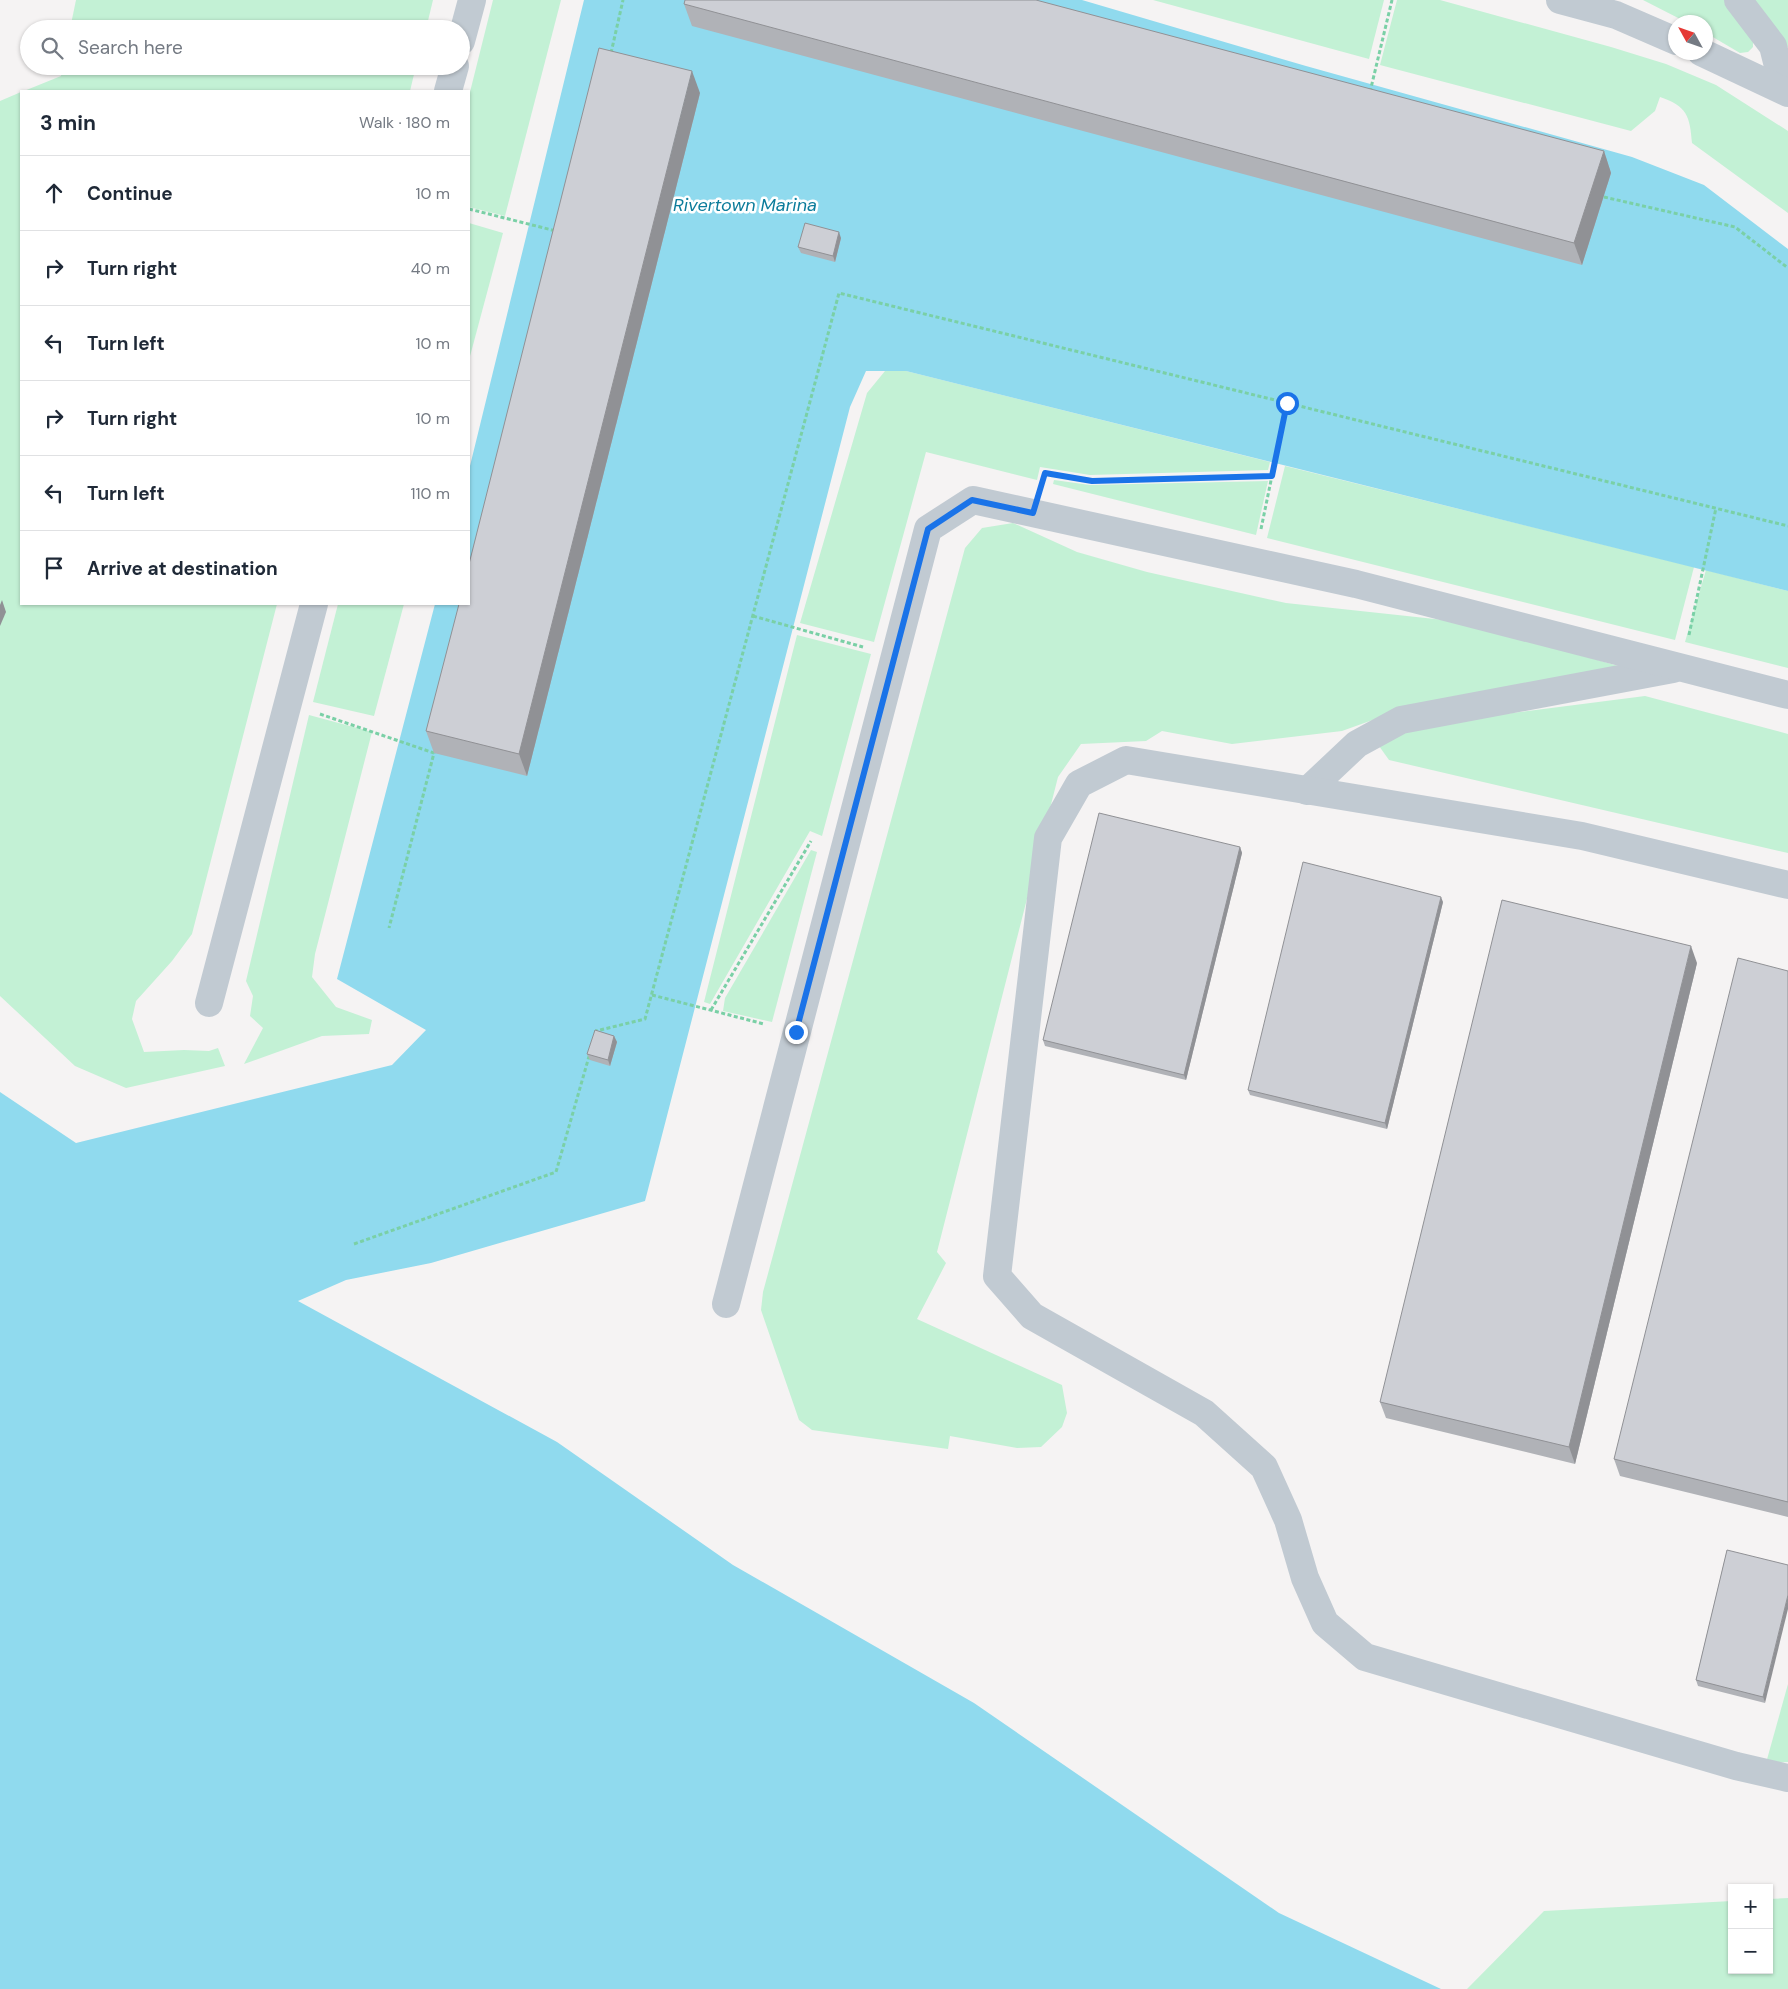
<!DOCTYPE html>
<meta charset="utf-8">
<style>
body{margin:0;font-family:"DM Sans",sans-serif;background:#f2f2f3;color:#1f2937}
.controls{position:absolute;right:15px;bottom:15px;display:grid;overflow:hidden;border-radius:0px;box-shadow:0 1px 4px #0004}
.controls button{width:45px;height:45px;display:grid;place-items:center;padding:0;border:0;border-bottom:1px solid #e0e1e3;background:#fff;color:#1f2937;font:25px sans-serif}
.compass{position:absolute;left:1668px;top:15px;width:45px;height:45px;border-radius:50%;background:#fff;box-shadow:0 1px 4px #0004;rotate:310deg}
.stop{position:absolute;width:15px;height:15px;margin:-11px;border:4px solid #1a73e8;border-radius:50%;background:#fff}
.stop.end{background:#1a73e8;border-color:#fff;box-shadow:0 1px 5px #0008}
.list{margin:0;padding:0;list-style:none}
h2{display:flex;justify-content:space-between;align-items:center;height:65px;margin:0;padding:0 20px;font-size:21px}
h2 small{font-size:16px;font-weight:400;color:#747a83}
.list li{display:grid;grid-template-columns:32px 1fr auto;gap:15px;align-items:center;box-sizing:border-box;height:75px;padding:0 20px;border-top:1px solid #e0e1e3}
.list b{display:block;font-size:19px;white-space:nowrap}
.list em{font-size:16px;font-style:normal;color:#747a83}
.icon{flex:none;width:28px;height:28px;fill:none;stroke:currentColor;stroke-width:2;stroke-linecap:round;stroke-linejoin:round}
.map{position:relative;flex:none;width:1788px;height:1989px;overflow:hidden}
.search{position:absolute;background:#fff;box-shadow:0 1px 4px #0004;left:20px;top:20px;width:450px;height:55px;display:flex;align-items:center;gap:12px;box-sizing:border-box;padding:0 18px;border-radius:28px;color:#747a83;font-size:19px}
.panel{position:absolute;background:#fff;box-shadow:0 1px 4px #0004;left:20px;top:90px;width:450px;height:515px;border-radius:0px}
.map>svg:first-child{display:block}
.green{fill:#c3f1d5}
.water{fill:#90daee}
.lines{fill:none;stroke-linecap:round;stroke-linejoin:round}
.path{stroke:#7ad0a6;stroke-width:3;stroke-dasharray:4 2.5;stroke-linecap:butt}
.minor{stroke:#c1cad2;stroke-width:28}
.wall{fill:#b0b2b7}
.shaded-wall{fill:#909195}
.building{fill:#cdcfd5;stroke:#909195}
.route{stroke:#1a73e8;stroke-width:6}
.labels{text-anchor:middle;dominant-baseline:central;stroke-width:5;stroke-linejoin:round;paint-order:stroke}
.water-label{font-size:18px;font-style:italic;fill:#0c7c9b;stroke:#fff}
</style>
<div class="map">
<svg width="1788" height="1989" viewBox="0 0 1788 1989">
<rect width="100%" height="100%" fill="#f5f3f3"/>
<g class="green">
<polygon points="76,0 433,0 426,29 70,29"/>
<polygon points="493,0 561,0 505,216 469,207 469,96"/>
<polygon points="1153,0 1384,0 1369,59"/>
<path d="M1397 0H1440L1611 47 1666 64 1716 85 1788 131V213L1692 143C1690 116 1687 106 1660 97L1655 111 1631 131 1380 65Z"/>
<polygon points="1643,0 1724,0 1753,37 1753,47 1748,52 1740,53 1706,33 1706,22 1686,22"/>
<polygon points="1750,0 1788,0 1788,48"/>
<polygon points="63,66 416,66 410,91 24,91 61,76"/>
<polygon points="21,92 21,604 277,604 192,934 172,961 136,1001 132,1019 144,1052 184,1050 209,1051 218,1048 225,1066 126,1088 75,1066 0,996 0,101"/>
<polygon points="469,223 503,233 469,360"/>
<polygon points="885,371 906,371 1270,462 1268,470 1090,475 1040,467 1037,480 926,452 874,642 800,623 867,393"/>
<polygon points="1285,466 1694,567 1675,640 1267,538"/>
<polygon points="1054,480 1090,485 1268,481 1256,535 1053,484"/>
<polygon points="1013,523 1077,552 1147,572 1286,603 1472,623 1618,666 1406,708 1342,731 1232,744 1162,731 1146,741 1081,744 1058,777 937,1252 946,1263 917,1319 1062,1385 1067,1413 1062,1427 1041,1447 1017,1448 950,1436 948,1449 812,1430 799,1420 761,1310 763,1292 965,548 982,528"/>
<polygon points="1706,570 1788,591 1788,668 1685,642"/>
<polygon points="338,604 404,604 374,716 313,702"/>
<polygon points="797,635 871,654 822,836 810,831 710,1004 704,1002"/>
<polygon points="1645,696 1788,734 1788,853 1389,760 1379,746 1418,725"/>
<polygon points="309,715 372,732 315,954 312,977 336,1007 372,1020 369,1034 322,1036 244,1064 263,1028 250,1016 253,996 246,981"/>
<polygon points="811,850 817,852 772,1022 723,1011 725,998"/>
<polygon points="1788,1684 1788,1762 1766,1763"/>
<polygon points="1788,1898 1788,1989 1467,1989 1544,1911 1732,1901 1732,1970 1769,1970 1769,1899"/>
</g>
<polygon class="water" points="584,0 1082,0 1306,66 1632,157 1704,185 1788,249 1788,591 906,371 866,371 850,407 645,1201 431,1263 346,1280 298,1301 557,1442 733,1565 974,1703 1279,1913 1441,1989 0,1989 0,1092 76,1143 392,1065 426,1030 337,979 435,604 469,604 469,470"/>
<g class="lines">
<g class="path">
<polyline points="611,53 623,0"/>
<polyline points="1370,92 1392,0"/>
<polyline points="1604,197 1735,227 1788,268"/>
<polyline points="469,209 556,231"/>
<polyline points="1043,482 1045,473 1091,481 1272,476"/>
<polyline points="1261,529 1287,403"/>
<polyline points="753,616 863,647"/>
<polyline points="1689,635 1716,508"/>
<polyline points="320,714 434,753 389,928"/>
<polyline points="652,995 764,1024"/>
<polyline points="711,1010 811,841"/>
<polyline points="595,1033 596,1031 645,1019 839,293 1788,526"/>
<polyline points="354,1244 556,1172 590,1053"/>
</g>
<g class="minor">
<polyline points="1560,0 1616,15 1676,41"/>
<polyline points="1738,0 1773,46 1784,90"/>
<polyline points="461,41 472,0"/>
<polyline points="1701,52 1788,93"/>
<polyline points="448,91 455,66"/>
<polyline points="1307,791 1357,744 1401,720 1673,669"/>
<polyline points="1788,885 1582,836 1126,760 1079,784 1048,838 997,1276 1032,1316 1204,1413 1264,1467 1288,1520 1305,1578 1325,1623 1365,1657 1736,1766 1788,1778"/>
<polyline points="209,1003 314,604"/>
<polyline points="726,1304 928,529 973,500 1356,584 1788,695"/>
</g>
</g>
<g class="wall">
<polygon points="684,4 1604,151 1611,173 1582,265 692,26"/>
<polygon points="700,93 527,776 434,753 426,731"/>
<polygon points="841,238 835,262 801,253 798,247"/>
<polygon points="1240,847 1242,853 1186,1080 1045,1046 1043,1040"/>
<polygon points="1443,902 1387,1129 1250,1095 1248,1090"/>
<polygon points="1697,963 1575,1464 1386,1418 1380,1402"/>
<polygon points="1788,971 1788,1517 1620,1476 1614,1459"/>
<polygon points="614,1036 617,1042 610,1066 590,1060 587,1054"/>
<polygon points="1727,1550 1765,1703 1698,1686 1696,1680"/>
</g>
<g class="shaded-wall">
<polygon points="692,71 700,93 527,776 519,754"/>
<polygon points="1604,151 1611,173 1582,265 1574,243"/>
<polygon points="839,232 841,238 835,262 833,256"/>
<polygon points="2,600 6,612 0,626 0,605"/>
<polygon points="1240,847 1242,853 1186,1080 1184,1075"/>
<polygon points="1441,897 1443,902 1387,1129 1385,1123"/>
<polygon points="1691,946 1697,963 1575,1464 1569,1447"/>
<polygon points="614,1036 617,1042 610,1066 608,1060"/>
<polygon points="1788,1595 1788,1609 1765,1703 1763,1697"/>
</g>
<g class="building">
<polygon points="685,0 1036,0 1604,151 1574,243 684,4"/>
<polygon points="599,48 692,71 519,754 426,731 459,604 469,604 469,564"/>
<polygon points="805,223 839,232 833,256 798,247"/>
<polygon points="1099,813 1240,847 1184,1075 1043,1040"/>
<polygon points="1303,862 1441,897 1385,1123 1248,1090"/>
<polygon points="1502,900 1691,946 1569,1447 1380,1402"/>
<polygon points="1738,958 1788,971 1788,1502 1614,1459"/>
<polygon points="595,1030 614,1036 608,1060 587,1054"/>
<polygon points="1727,1550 1788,1565 1788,1595 1763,1697 1696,1680"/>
</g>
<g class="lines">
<polyline class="route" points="796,1032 928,529 972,500 1033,513 1045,473 1092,481 1272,476 1287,403"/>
</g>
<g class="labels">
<g class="water-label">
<text x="745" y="205">Rivertown Marina</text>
</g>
</g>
</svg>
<div class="controls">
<button>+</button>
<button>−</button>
</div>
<svg class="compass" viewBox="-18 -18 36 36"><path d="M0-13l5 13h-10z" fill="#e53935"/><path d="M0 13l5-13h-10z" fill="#747a83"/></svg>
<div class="stop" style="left:1287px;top:403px"></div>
<div class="stop end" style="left:796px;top:1032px"></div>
<div class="search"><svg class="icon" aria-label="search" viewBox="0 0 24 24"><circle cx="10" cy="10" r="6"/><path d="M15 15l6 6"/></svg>Search here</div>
<section class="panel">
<h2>3 min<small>Walk · 180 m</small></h2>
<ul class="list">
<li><svg class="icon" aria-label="ahead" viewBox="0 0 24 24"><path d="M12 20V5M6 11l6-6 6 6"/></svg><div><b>Continue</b></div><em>10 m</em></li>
<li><svg class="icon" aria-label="right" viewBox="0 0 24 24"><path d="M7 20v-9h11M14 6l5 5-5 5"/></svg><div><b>Turn right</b></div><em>40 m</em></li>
<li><svg class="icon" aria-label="left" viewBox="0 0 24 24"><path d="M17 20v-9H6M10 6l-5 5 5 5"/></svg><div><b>Turn left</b></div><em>10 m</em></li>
<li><svg class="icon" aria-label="right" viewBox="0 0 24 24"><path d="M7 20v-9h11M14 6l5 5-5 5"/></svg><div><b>Turn right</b></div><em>10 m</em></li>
<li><svg class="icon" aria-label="left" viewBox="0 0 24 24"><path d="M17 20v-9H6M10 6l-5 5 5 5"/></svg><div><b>Turn left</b></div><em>110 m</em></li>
<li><svg class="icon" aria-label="arrive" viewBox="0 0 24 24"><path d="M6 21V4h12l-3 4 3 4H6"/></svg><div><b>Arrive at destination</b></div></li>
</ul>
</section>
</div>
